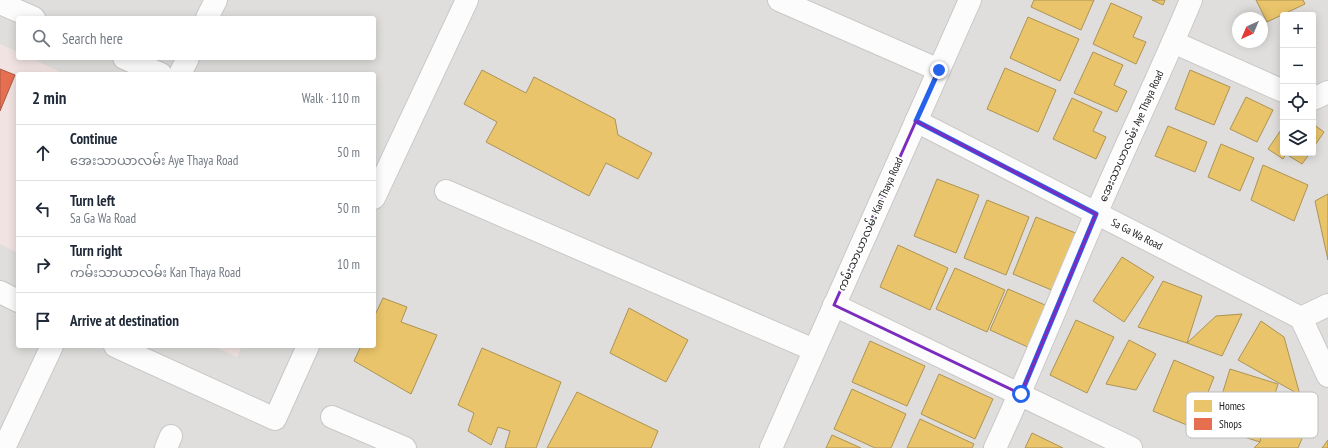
<!DOCTYPE html>
<meta charset="utf-8">
<style>
body{margin:0;font-family:"PT Sans Narrow","Noto Sans Myanmar",sans-serif;background:#f6f6f7;color:#1f2937}
.controls{position:absolute;right:12px;top:12px;display:grid;overflow:hidden;border-radius:4px;box-shadow:0 2px 10px #0003}
.controls button{width:36px;height:36px;display:grid;place-items:center;padding:0;border:0;border-bottom:1px solid #e0e1e3;background:#fff;color:#1f2937;font:20px sans-serif}
.compass{position:absolute;left:1232px;top:12px;width:36px;height:36px;border-radius:50%;background:#fff;box-shadow:0 2px 10px #0003;rotate:224deg}
.stop{position:absolute;width:12px;height:12px;margin:-9px;border:3px solid #2563eb;border-radius:50%;background:#fff}
.stop.end{background:#2563eb;border-color:#fff;box-shadow:0 1px 4px #0008}
.list{margin:0;padding:0;list-style:none}
h2{display:flex;justify-content:space-between;align-items:center;height:52px;margin:0;padding:0 16px;font-size:17px}
h2 small{font-size:13px;font-weight:400;color:#747a83}
.list li{display:grid;grid-template-columns:26px 1fr auto;gap:12px;align-items:center;box-sizing:border-box;height:56px;padding:0 16px;border-top:1px solid #e0e1e3}
.list b{display:block;font-size:15px;white-space:nowrap}
.list p{margin:0;font-size:13px;white-space:nowrap;color:#747a83}
.list em{font-size:13px;font-style:normal;color:#747a83}
.icon{flex:none;width:22px;height:22px;fill:none;stroke:currentColor;stroke-width:2;stroke-linecap:round;stroke-linejoin:round}
.map{position:relative;flex:none;width:1328px;height:448px;overflow:hidden}
.search{position:absolute;background:#fff;box-shadow:0 2px 10px #0003;left:16px;top:16px;width:360px;height:44px;display:flex;align-items:center;gap:10px;box-sizing:border-box;padding:0 14px;border-radius:4px;color:#747a83;font-size:15px}
.panel{position:absolute;background:#fff;box-shadow:0 2px 10px #0003;left:16px;top:72px;width:360px;height:276px;border-radius:4px}
.map>svg:first-child{display:block}
.residential{fill:#dfdedc;fill-rule:evenodd}
.commercial{fill:#f1e3e1}
.homes{fill:#e9c46a;stroke:#ad9354}
.shops{fill:#e76f51;stroke:#ac5843}
.lines{fill:none;stroke-linecap:round;stroke-linejoin:round}
.minor-casing{stroke:#c9c8c7;stroke-width:24}
.minor{stroke:#fdfcfc;stroke-width:22}
.route{stroke:#2563eb;stroke-width:5}
.marked{fill:none;stroke:#7b2cbf;stroke-width:3;stroke-linejoin:round}
.labels{text-anchor:middle;dominant-baseline:central;stroke-width:4;stroke-linejoin:round;paint-order:stroke}
.street-label{font-size:11px;fill:#222;stroke:#fff}
.key{fill:#fff;stroke:#bdbdbd;stroke-width:1}
.key-label{font-size:11px;fill:#222}
</style>
<div class="map">
<svg width="1328" height="448" viewBox="0 0 1328 448">
<rect width="100%" height="100%" fill="#f0eeeb"/>
<path class="residential" d="M0 0H1328V448H0ZM1283 15H1313V153H1283ZM18 18H374V58H18ZM1238 18H1262V42H1238ZM18 74H374V346H18Z"/>
<g class="commercial">
<polygon points="0,44 18,52 18,58 31,58 64,74 18,74 18,253 0,244"/>
<polygon points="214,346 242,346 237,357"/>
</g>
<g class="homes">
<polygon points="1034,0 1094,0 1081,30 1031,7"/>
<polygon points="1152,0 1165,0 1163,5"/>
<polygon points="1256,0 1303,0 1305,4 1267,22"/>
<polygon points="1111,3 1142,17 1133,37 1146,42 1136,64 1093,44"/>
<polygon points="1028,17 1079,39 1060,81 1010,58"/>
<polygon points="1093,52 1123,65 1114,85 1127,91 1117,112 1074,93"/>
<polygon points="1005,68 1056,90 1038,132 987,109"/>
<polygon points="482,70 526,93 534,77 615,119 618,135 652,153 638,179 606,163 589,196 486,142 497,122 464,104"/>
<polygon points="1190,70 1230,87 1214,125 1175,109"/>
<polygon points="1246,97 1273,110 1257,142 1230,129"/>
<polygon points="1072,98 1102,112 1093,131 1106,137 1096,159 1053,139"/>
<polygon points="1313,124 1324,132 1313,148"/>
<polygon points="1168,126 1207,142 1195,172 1155,156"/>
<polygon points="1283,127 1283,153 1310,153 1302,164 1286,154 1283,159 1268,149"/>
<polygon points="1221,144 1254,158 1240,191 1208,177"/>
<polygon points="1263,165 1308,185 1294,221 1251,200"/>
<polygon points="937,179 979,195 956,253 914,236"/>
<polygon points="1328,194 1328,260 1315,201"/>
<polygon points="987,200 1029,217 1006,275 964,258"/>
<polygon points="1036,217 1078,234 1054,291 1013,274"/>
<polygon points="898,245 948,268 930,310 880,287"/>
<polygon points="1122,257 1154,277 1124,322 1093,301"/>
<polygon points="955,268 1005,290 987,332 936,309"/>
<polygon points="1163,281 1202,296 1187,343 1138,327"/>
<polygon points="1008,289 1059,311 1041,353 990,330"/>
<polygon points="383,298 407,307 401,322 437,335 411,394 354,361 361,346 374,346 374,317"/>
<polygon points="629,308 688,340 666,382 610,353"/>
<polygon points="1242,314 1222,356 1187,343 1216,316"/>
<polygon points="1076,320 1114,337 1087,393 1050,375"/>
<polygon points="1261,321 1284,337 1300,395 1238,360"/>
<polygon points="1129,340 1156,354 1136,390 1106,384"/>
<polygon points="870,341 925,366 907,406 852,382"/>
<polygon points="482,348 561,382 536,448 505,448 510,431 498,427 491,445 468,431 474,413 458,405"/>
<polygon points="1174,360 1214,377 1194,428 1153,411"/>
<polygon points="1230,369 1278,384 1260,442 1212,427"/>
<polygon points="939,374 993,399 975,439 921,414"/>
<polygon points="852,389 906,414 891,448 875,448 834,429"/>
<polygon points="577,392 658,431 651,448 547,448"/>
<polygon points="1268,404 1309,422 1298,448 1254,448 1260,442"/>
<polygon points="920,419 974,444 972,448 907,448"/>
<polygon points="1032,433 1063,448 1025,448"/>
<polygon points="832,435 861,448 826,448"/>
<polygon points="1328,440 1328,448 1322,448"/>
</g>
<polygon class="shops" points="0,69 15,75 0,111"/>
<g class="lines">
<g class="minor-casing">
<g id="minor">
<polyline points="779,0 939,70"/>
<polyline points="0,3 34,18"/>
<polyline points="207,18 216,0"/>
<polyline points="1173,42 1283,91"/>
<polyline points="124,58 161,74"/>
<polyline points="180,74 188,58"/>
<polyline points="1313,99 1328,92"/>
<polyline points="916,121 1301,318 1328,376"/>
<polyline points="446,191 814,350"/>
<polyline points="374,198 467,0"/>
<polyline points="0,292 18,301"/>
<polyline points="834,305 1131,448"/>
<polyline points="1301,318 1328,305"/>
<polyline points="115,346 275,419 308,346"/>
<polyline points="332,417 405,448"/>
<polyline points="4,448 52,346"/>
<polyline points="166,448 171,436"/>
<polyline points="771,448 970,0"/>
<path d="M995 448C1031 371 1062 292 1096 214 1127 142 1161 72 1191 0"/>
</g>
</g>
<use href="#minor" class="minor"/>
</g>
<g class="lines">
<polyline class="route" points="939,70 916,121 1096,214 1021,394"/>
</g>
<path class="marked" d="M916 121 1096 214 1021 394 834 305Z"/>
<g class="labels">
<g class="street-label">
<text transform="translate(1131 136) rotate(-66)">အေးသာယာလမ်း Aye Thaya Road</text>
<text transform="translate(870 224) rotate(-66)">ကမ်းသာယာလမ်း Kan Thaya Road</text>
<text transform="translate(1137 234) rotate(27)">Sa Ga Wa Road</text>
</g>
</g>
<rect x="1186" y="392" width="132" height="46" rx="6" class="key"/>
<rect x="1194" y="400" width="18" height="12" fill="#e9c46a"/>
<rect x="1194" y="418" width="18" height="12" fill="#e76f51"/>
<g class="key-label">
<text x="1219" y="410">Homes</text>
<text x="1219" y="428">Shops</text>
</g>
</svg>
<div class="controls">
<button>+</button>
<button>−</button>
<button><svg class="icon" aria-label="locate" viewBox="0 0 24 24"><circle cx="12" cy="12" r="6"/><path d="M12 2v4M12 18v4M2 12h4M18 12h4"/></svg></button>
<button><svg class="icon" aria-label="layers" viewBox="0 0 24 24"><path d="M12 4l9 5-9 5-9-5zM3 14l9 5 9-5"/></svg></button>
</div>
<svg class="compass" viewBox="-18 -18 36 36"><path d="M0-13l5 13h-10z" fill="#e53935"/><path d="M0 13l5-13h-10z" fill="#747a83"/></svg>
<div class="stop" style="left:1021px;top:394px"></div>
<div class="stop end" style="left:939px;top:70px"></div>
<div class="search"><svg class="icon" aria-label="search" viewBox="0 0 24 24"><circle cx="10" cy="10" r="6"/><path d="M15 15l6 6"/></svg>Search here</div>
<section class="panel">
<h2>2 min<small>Walk · 110 m</small></h2>
<ul class="list">
<li><svg class="icon" aria-label="ahead" viewBox="0 0 24 24"><path d="M12 20V5M6 11l6-6 6 6"/></svg><div><b>Continue</b><p>အေးသာယာလမ်း Aye Thaya Road</p></div><em>50 m</em></li>
<li><svg class="icon" aria-label="left" viewBox="0 0 24 24"><path d="M17 20v-9H6M10 6l-5 5 5 5"/></svg><div><b>Turn left</b><p>Sa Ga Wa Road</p></div><em>50 m</em></li>
<li><svg class="icon" aria-label="right" viewBox="0 0 24 24"><path d="M7 20v-9h11M14 6l5 5-5 5"/></svg><div><b>Turn right</b><p>ကမ်းသာယာလမ်း Kan Thaya Road</p></div><em>10 m</em></li>
<li><svg class="icon" aria-label="arrive" viewBox="0 0 24 24"><path d="M6 21V4h12l-3 4 3 4H6"/></svg><div><b>Arrive at destination</b></div></li>
</ul>
</section>
</div>
